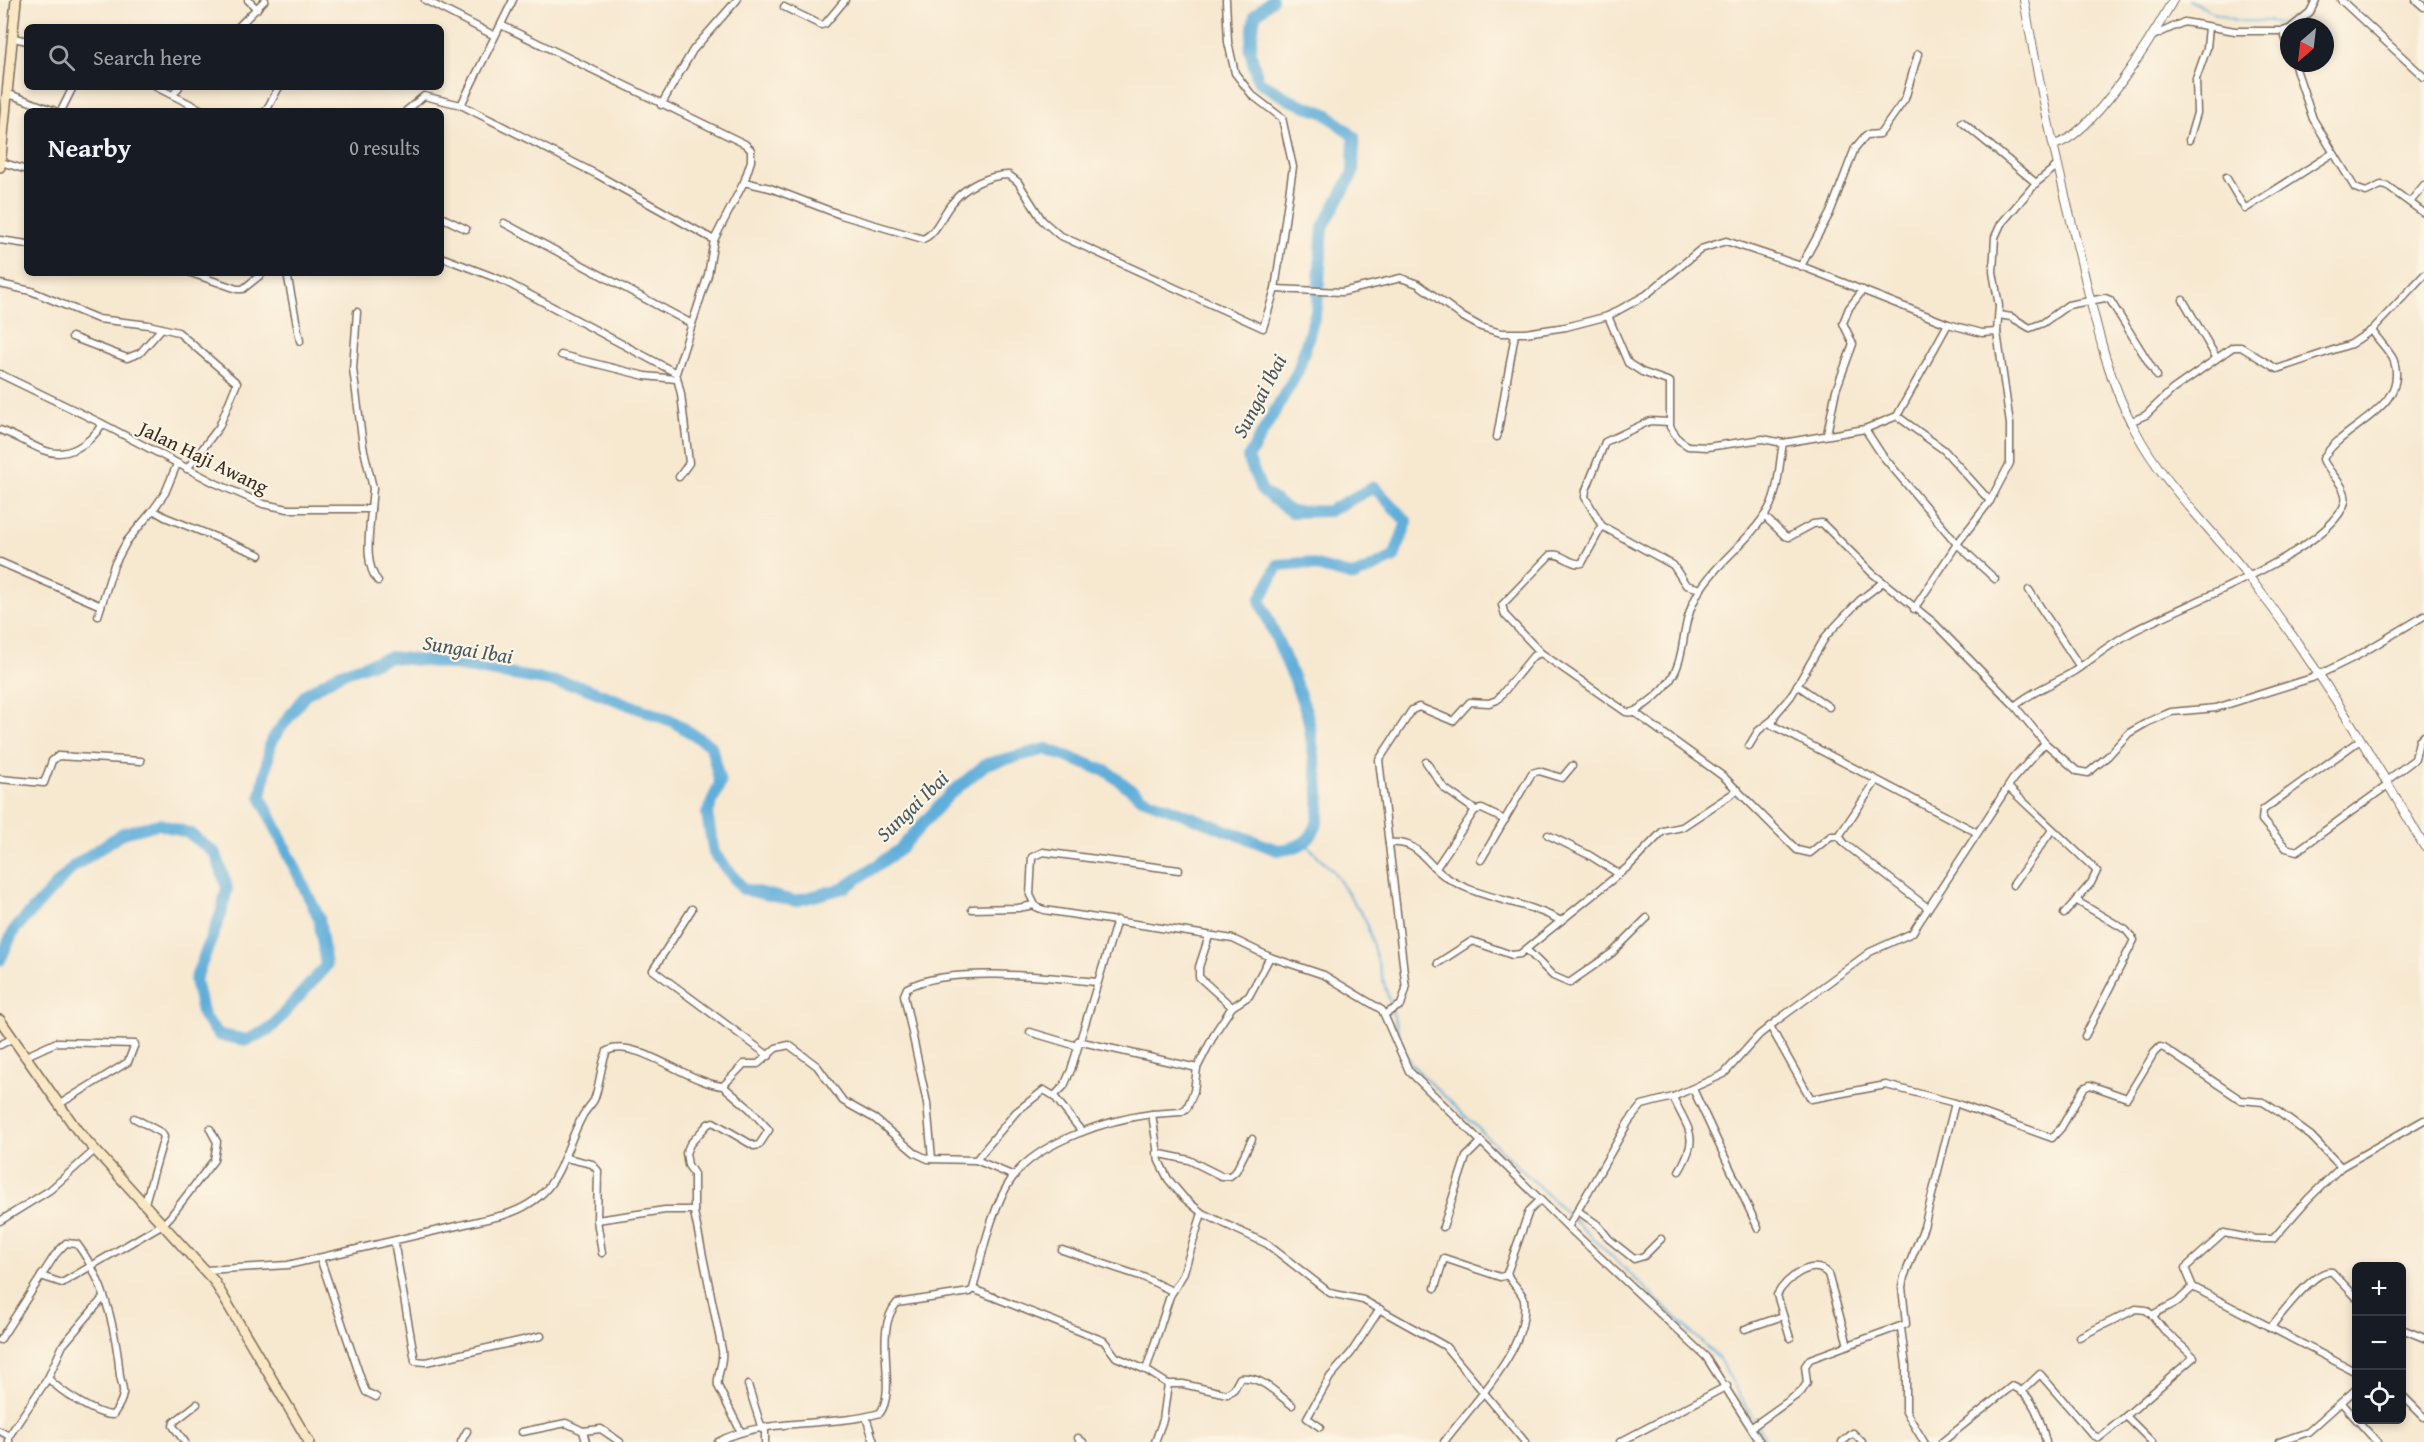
<!DOCTYPE html>
<meta charset="utf-8">
<style>
body{margin:0;font-family:"Gentium Book Plus",serif;background:#20242c;color:#f1f3f6}
.controls{position:absolute;right:18px;bottom:18px;display:grid;overflow:hidden;border-radius:9px;box-shadow:0 3px 9px #0003}
.controls button{width:54px;height:54px;display:grid;place-items:center;padding:0;border:0;border-bottom:2px solid #363941;background:#171b24;color:#f1f3f6;font:30px sans-serif}
.compass{position:absolute;left:2280px;top:18px;width:54px;height:54px;border-radius:50%;background:#171b24;box-shadow:0 3px 9px #0003;rotate:208deg}
.list{margin:0;padding:0;list-style:none}
h2{display:flex;justify-content:space-between;align-items:center;height:78px;margin:0;padding:0 24px;font-size:26px}
h2 small{font-size:20px;font-weight:400;color:#9ea1a6}
.icon{flex:none;width:33px;height:33px;fill:none;stroke:currentColor;stroke-width:2;stroke-linecap:round;stroke-linejoin:round}
.map{position:relative;flex:none;width:2424px;height:1442px;overflow:hidden}
.search{position:absolute;background:#171b24;box-shadow:0 3px 9px #0003;left:24px;top:24px;width:420px;height:66px;display:flex;align-items:center;gap:15px;box-sizing:border-box;padding:0 21px;border-radius:9px;color:#9ea1a6;font-size:22px}
.panel{position:absolute;background:#171b24;box-shadow:0 3px 9px #0003;left:24px;top:108px;width:420px;height:168px;border-radius:9px}
.map>svg:first-child{display:block}
.lines{fill:none;stroke-linecap:round;stroke-linejoin:round}
.stream{stroke:#60aeda;stroke-width:2}
.river{stroke:#60aeda;stroke-width:12}
.minor-casing{stroke:#7d6c5c;stroke-width:9}
.tertiary-casing{stroke:#7d6c5c;stroke-width:10}
.secondary-casing{stroke:#7d6c5c;stroke-width:12}
.minor{stroke:#fff;stroke-width:6}
.tertiary{stroke:#fff;stroke-width:8}
.secondary{stroke:#fae7c3;stroke-width:9}
.labels{text-anchor:middle;dominant-baseline:central;stroke-width:4.5;stroke-linejoin:round;paint-order:stroke}
.street-label{font-size:20px;fill:#3b2a1e;stroke:#fcf5e5}
.water-label{font-size:21px;font-style:italic;fill:#485860;stroke:#fcf5e5}
</style>
<div class="map">
<svg width="2424" height="1442" viewBox="0 0 2424 1442">
<rect width="100%" height="100%" fill="#fcf5e5"/>
<filter id="ink" filterUnits="userSpaceOnUse"><feTurbulence type="fractalNoise" baseFrequency=".0167" numOctaves="2"/><feDisplacementMap in="SourceGraphic" scale="12" xChannelSelector="R" yChannelSelector="G"/><feConvolveMatrix kernelMatrix="1 2 1 2 8 2 1 2 1" color-interpolation-filters="sRGB"/></filter>
<filter id="wash" filterUnits="userSpaceOnUse"><feTurbulence type="fractalNoise" baseFrequency=".008" numOctaves="4" result="noise"/><feDisplacementMap in="SourceGraphic" scale="24" xChannelSelector="R" yChannelSelector="G"/><feGaussianBlur stdDeviation="1.35" result="paint"/><feColorMatrix in="noise" values="0 0 0 0 0 0 0 0 0 0 0 0 0 0 0 0 0 1.4 0 .05"/><feComposite in="paint" operator="in"/></filter>
<g filter="url(#wash)">
<rect width="100%" height="100%" fill="#f7e8d0"/>
<g class="lines">
<g class="stream">
<path d="M2190 0C2206 9 2224 19 2243 21 2260 22 2267 18 2284 25L2295 21"/>
<polyline points="2304,14 2310,0"/>
<polyline points="1305,843 1333,871 1365,919 1404,1051 1412,1065 1719,1359 1767,1442"/>
</g>
<path class="river" d="M0 960 14 930 74 866 123 833 159 824 189 833 216 854 227 888 221 914 195 980 203 1016 219 1035 247 1040 270 1029 326 966 319 918 261 797 271 741 306 694 339 674 390 657 436 662 580 686 674 722 711 746 720 783 707 814 714 853 743 889 795 901 844 888 899 850 949 795 986 764 1046 749 1108 772 1142 798 1277 850C1332 848 1320 795 1314 757 1311 742 1311 725 1306 711 1293 673 1275 637 1260 600L1278 565 1305 563 1354 576 1394 557 1407 522 1374 487 1329 511 1291 512 1262 491 1248 458 1298 371 1317 308 1323 227 1353 173 1354 137 1327 114 1290 100 1258 81 1250 50 1255 15 1272 0"/>
</g>
</g>
<g filter="url(#ink)">
<g class="lines">
<g class="minor-casing">
<g id="minor">
<polyline points="248,0 257,9"/>
<polyline points="425,0 495,36"/>
<polyline points="2341,0 2424,77"/>
<polyline points="2416,0 2424,7"/>
<polyline points="784,7 821,25 825,24 845,0"/>
<polyline points="501,25 745,144 751,150 751,161 744,182"/>
<polyline points="238,27 265,0"/>
<polyline points="312,27 319,27"/>
<polyline points="2292,27 2310,12 2316,0"/>
<polyline points="2283,31 2289,48"/>
<polyline points="2153,36 2184,22 2235,31 2283,31 2289,29"/>
<polyline points="14,38 27,41"/>
<polyline points="2294,63 2313,119 2355,188 2366,192 2381,185 2387,186 2424,213"/>
<polyline points="156,87 204,111"/>
<polyline points="9,94 55,111"/>
<polyline points="173,95 179,87"/>
<path d="M461 105 596 174 714 240 744 182 770 188 841 215 923 239C937 233 942 214 952 203 965 186 989 175 1009 175L1018 182 1042 220 1059 235 1263 328 1275 289 1293 167 1282 118 1252 95 1235 73 1228 42 1226 0"/>
<polyline points="661,105 693,50 737,0"/>
<polyline points="61,111 73,87"/>
<polyline points="266,111 279,87"/>
<polyline points="406,111 424,96 461,105 513,0"/>
<polyline points="1962,122 2036,183"/>
<polyline points="2189,140 2197,113 2196,79 2207,48 2209,27"/>
<polyline points="1,162 27,170"/>
<polyline points="2226,177 2245,209 2333,153"/>
<polyline points="2411,201 2424,185"/>
<polyline points="441,217 466,229"/>
<polyline points="504,223 692,324"/>
<polyline points="0,240 27,244"/>
<polyline points="441,257 504,281 676,373"/>
<polyline points="1801,266 1830,213 1855,148 1866,135 1880,134 1905,99 1918,54"/>
<polyline points="191,273 237,289 243,289 263,273"/>
<polyline points="287,273 300,341"/>
<polyline points="0,284 31,291 98,319 149,325 178,332 237,383 219,427 187,469"/>
<polyline points="1275,289 1342,292 1401,278 1418,284 1463,317 1481,327 1501,333 1525,333 1566,327 1608,316 1646,295 1701,249 1726,241 1801,266 1948,324 1982,333 1997,332"/>
<polyline points="2183,300 2216,357"/>
<polyline points="357,312 353,369 363,446 373,488 371,509"/>
<polyline points="1999,315 2011,317 2030,328 2043,323 2068,305 2105,298 2110,300 2157,376"/>
<polyline points="1608,316 1628,363 1642,372 1670,382 1670,427 1679,440 1688,446 1707,447 1763,439 1783,443 1865,429"/>
<polyline points="1948,324 1897,416 1865,429 1882,455 1957,544 1990,501 2010,463 2010,424 1997,332 1999,306 1993,272 1995,237 2001,224 2036,183 2058,165"/>
<polyline points="72,337 127,358 140,353 162,328"/>
<polyline points="561,355 645,376 676,379"/>
<path d="M0 374 99 422 215 483 263 504 288 509H371C370 530 363 564 378 581"/>
<polyline points="1897,416 1944,450 1990,501"/>
<polyline points="2130,422 2146,415 2172,390 2233,347 2241,347 2277,369 2351,344 2372,330 2424,275"/>
<path d="M0 430C15 435 28 444 43 450 67 460 91 443 102 424"/>
<polyline points="1827,434 1836,390 1853,344 1843,323 1849,308 1863,290"/>
<polyline points="1497,437 1515,334"/>
<polyline points="177,464 165,493 153,510 165,517 260,555"/>
<polyline points="679,477 689,463 681,394 676,373 708,275 714,240"/>
<polyline points="1602,526 1673,565 1686,585 1701,589"/>
<polyline points="0,562 101,606"/>
<polyline points="1883,582 1860,600 1826,636 1791,696 1775,715 1772,725 1976,832"/>
<polyline points="2029,590 2080,667"/>
<polyline points="1914,609 1957,544 1995,579"/>
<polyline points="98,616 114,565 127,541 153,510"/>
<path d="M1541 653 1505 615 1502 605 1550 555C1563 552 1570 566 1582 563L1602 526 1585 497 1586 490 1605 442 1650 421 1669 422"/>
<polyline points="1797,685 1829,707"/>
<path d="M2015 706C2032 691 2053 684 2073 672 2092 659 2110 644 2130 633 2174 608 2331 552 2345 502 2349 487 2327 472 2323 459 2341 425 2409 410 2394 361 2390 351 2378 341 2372 330"/>
<polyline points="1634,712 1724,777 1797,850 1810,853 1831,836 1839,836"/>
<polyline points="2360,740 2263,810 2262,820 2286,848 2297,851 2388,785"/>
<polyline points="2045,743 2077,771 2088,773 2108,756 2129,733 2148,722 2171,712 2216,708 2312,678 2357,656 2424,616"/>
<polyline points="1749,746 1758,731 1772,720"/>
<polyline points="1426,762 1444,788 1475,810"/>
<polyline points="0,779 44,783 52,761 58,756 141,761"/>
<polyline points="1876,781 1839,836 1845,844 1928,908"/>
<polyline points="2385,782 2415,759 2419,741 2424,736"/>
<polyline points="2008,787 2097,871 2091,883 2064,914"/>
<polyline points="1548,835 1589,855 1619,874"/>
<path d="M1389 843C1422 840 1424 865 1449 879 1483 900 1526 901 1561 921"/>
<polyline points="1481,860 1532,773 1539,771 1562,778 1572,766"/>
<polyline points="1436,868 1475,810 1482,809 1505,820"/>
<polyline points="1179,870 1043,852 1032,857 1030,895 1036,907 1044,910 1233,939 1270,957 1324,975 1382,1010 1409,1071 1568,1227 1706,1357 1760,1442"/>
<polyline points="2013,885 2052,830"/>
<polyline points="2077,901 2126,930 2134,940 2085,1036"/>
<polyline points="692,909 653,970 769,1056"/>
<polyline points="972,909 1018,908 1034,905"/>
<polyline points="1209,936 1199,967 1199,977 1232,1007"/>
<polyline points="1527,950 1553,976 1569,983 1612,953 1647,918"/>
<polyline points="1270,957 1249,996 1232,1007 1216,1031 1197,1068 1194,1091 1187,1108 1181,1112 1152,1114 1159,1161 1168,1179 1184,1198 1202,1213 1267,1244 1330,1293 1363,1300 1445,1346 1525,1442"/>
<polyline points="1438,963 1472,941 1512,955 1520,954 1629,866 1663,831 1682,827 1738,790"/>
<path d="M1385 1014 1401 1005 1406 989 1379 760 1412 710 1419 707 1453 721 1470 702 1489 703 1497 700 1533 656 1541 653 1626 712C1634 714 1639 708 1646 704 1696 668 1673 639 1697 595 1716 562 1749 542 1768 510 1779 491 1779 464 1783 443"/>
<polyline points="1770,1026 1811,1099 1886,1085 1955,1103 2052,1138 2061,1128 2084,1088 2090,1085 2127,1098 2154,1053 2160,1047 2164,1048 2241,1100 2263,1102 2277,1111 2311,1136 2341,1167"/>
<polyline points="1030,1032 1077,1046"/>
<polyline points="1078,1041 1197,1068"/>
<polyline points="0,1045 13,1038"/>
<polyline points="24,1057 57,1042 135,1044 128,1062 58,1105"/>
<path d="M723 1086 750 1109 769 1130 759 1145 754 1146 713 1122 708 1124 690 1144 686 1153 688 1165 694 1174V1212L722 1350C724 1365 716 1375 718 1386L741 1432"/>
<polyline points="1693,1089 1758,1228"/>
<polyline points="1054,1096 1064,1086 1071,1070 1117,920"/>
<path d="M1673 1097C1689 1132 1700 1136 1679 1171"/>
<polyline points="134,1118 162,1133 164,1137 145,1203"/>
<polyline points="1156,1153 1189,1160 1221,1176 1230,1176 1236,1171 1252,1139"/>
<polyline points="566,1158 592,1164 598,1171 597,1220 602,1253"/>
<path d="M932 1159 927 1103 904 995 907 988C948 965 1050 977 1096 982"/>
<polyline points="976,1160 1016,1112 1044,1090 1054,1096 1082,1132"/>
<polyline points="1578,1211 1598,1225 1609,1239 1634,1259 1644,1256 1661,1239"/>
<polyline points="597,1220 665,1210 694,1210"/>
<polyline points="0,1221 50,1190 95,1150"/>
<polyline points="1443,1227 1466,1157 1481,1142"/>
<polyline points="1568,1227 1629,1121 1642,1105 1673,1097 1724,1074 1759,1035 1779,1019 1870,952 1912,933 2013,779 2045,743 2015,706 1933,622 1872,573 1822,523 1813,524 1789,537 1785,536 1764,516"/>
<polyline points="394,1241 415,1361 426,1362 541,1336"/>
<polyline points="1062,1250 1143,1277 1172,1291"/>
<polyline points="320,1258 363,1385 366,1392 376,1397"/>
<path d="M206 1270 288 1265 504 1215C562 1197 559 1159 583 1115 586 1110 591 1105 594 1100 600 1085 600 1067 607 1051 634 1036 690 1084 723 1086L744 1064H758L776 1048 789 1045 817 1066 843 1101 875 1119 915 1153 928 1159 976 1160 1014 1176"/>
<polyline points="41,1276 62,1283 163,1224 170,1217 214,1160 217,1142 210,1129"/>
<polyline points="1435,1288 1444,1258 1500,1277 1508,1275"/>
<polyline points="973,1289 1104,1341 1116,1357 1146,1370"/>
<polyline points="1901,1328 1906,1366 1906,1412 1924,1442"/>
<path d="M2270 1328C2281 1315 2315 1268 2332 1272L2356 1297"/>
<polyline points="1745,1329 1783,1316"/>
<polyline points="2402,1329 2424,1338"/>
<polyline points="2079,1337 2136,1309 2146,1310 2152,1315 2177,1302 2193,1287"/>
<path d="M1790 1338 1777 1295C1785 1279 1813 1257 1828 1274L1848 1345"/>
<path d="M0 1340 55 1255 66 1243 77 1244C105 1281 116 1330 120 1376 121 1382 124 1388 123 1394 122 1402 118 1408 113 1415 95 1415 60 1391 48 1378L63 1345 103 1298"/>
<polyline points="2356,1372 2193,1287 2185,1268 2224,1233 2255,1239 2273,1239 2308,1199 2341,1167 2424,1120"/>
<path d="M1168 1384H1183L1227 1394 1234 1389 1240 1378C1263 1376 1276 1394 1292 1405"/>
<polyline points="748,1385 762,1429"/>
<polyline points="2021,1392 2040,1374 2093,1435 2099,1438 2126,1416"/>
<polyline points="2402,1395 2424,1417"/>
<polyline points="2342,1403 2356,1419"/>
<polyline points="866,1417 874,1442"/>
<polyline points="2357,1420 2377,1442"/>
<polyline points="1320,1427 1307,1418 1330,1377 1351,1353 1380,1309"/>
<polyline points="1752,1427 1801,1392 1807,1383 1805,1366 1810,1359 1906,1324 1902,1287 1904,1277 1924,1227 1955,1103"/>
<polyline points="765,1429 765,1442"/>
<polyline points="0,1431 9,1436 9,1442"/>
<polyline points="583,1431 601,1429 620,1442"/>
<polyline points="522,1432 566,1423 583,1431 586,1442"/>
<polyline points="9,1436 48,1378"/>
<polyline points="1078,1438 1083,1442"/>
<polyline points="185,1442 173,1426 174,1422 197,1404"/>
<polyline points="461,1442 467,1431"/>
<path d="M718 1442C763 1417 829 1428 880 1413 898 1389 872 1331 897 1303L970 1292 973 1289C982 1255 992 1205 1013 1177 1039 1141 1111 1119 1152 1114"/>
<polyline points="1155,1442 1163,1420 1168,1384 1146,1370 1170,1296 1183,1275 1202,1213"/>
<path d="M1444 1442C1471 1405 1530 1349 1524 1300 1522 1290 1510 1283 1507 1273L1529 1211 1540 1200"/>
<polyline points="1620,1442 1727,1386"/>
<polyline points="1842,1442 1853,1433 1862,1442"/>
<path d="M1942 1442 2012 1386C2034 1394 2041 1422 2046 1442"/>
<polyline points="2152,1442 2126,1416 2194,1357 2164,1330 2152,1315"/>
<polyline points="2279,1442 2308,1432 2356,1389"/>
</g>
</g>
<g class="tertiary-casing">
<g id="tertiary">
<path d="M2024 0C2039 85 2058 169 2079 253 2094 314 2105 374 2135 430 2163 484 2212 529 2249 577 2315 662 2371 753 2424 846"/>
<path d="M2054 145C2094 135 2153 36 2173 0"/>
</g>
</g>
<g class="secondary-casing">
<g id="secondary">
<polyline points="0,167 16,0"/>
<polyline points="0,1020 77,1130 214,1281 309,1442"/>
</g>
</g>
<use href="#minor" class="minor"/>
<use href="#tertiary" class="tertiary"/>
<use href="#secondary" class="secondary"/>
</g>
</g>
<g class="labels">
<g class="street-label">
<text transform="translate(204 457) rotate(26)">Jalan Haji Awang</text>
</g>
<g class="water-label">
<text transform="translate(1259 396) rotate(-62)">Sungai Ibai</text>
<text transform="translate(468 649) rotate(9)">Sungai Ibai</text>
<text transform="translate(912 806) rotate(-44)">Sungai Ibai</text>
</g>
</g>
</svg>
<div class="controls">
<button>+</button>
<button>−</button>
<button><svg class="icon" aria-label="locate" viewBox="0 0 24 24"><circle cx="12" cy="12" r="6"/><path d="M12 2v4M12 18v4M2 12h4M18 12h4"/></svg></button>
</div>
<svg class="compass" viewBox="-18 -18 36 36"><path d="M0-13l5 13h-10z" fill="#e53935"/><path d="M0 13l5-13h-10z" fill="#9ea1a6"/></svg>
<div class="search"><svg class="icon" aria-label="search" viewBox="0 0 24 24"><circle cx="10" cy="10" r="6"/><path d="M15 15l6 6"/></svg>Search here</div>
<section class="panel">
<h2>Nearby<small>0 results</small></h2>
<ul class="list">
</ul>
</section>
</div>
